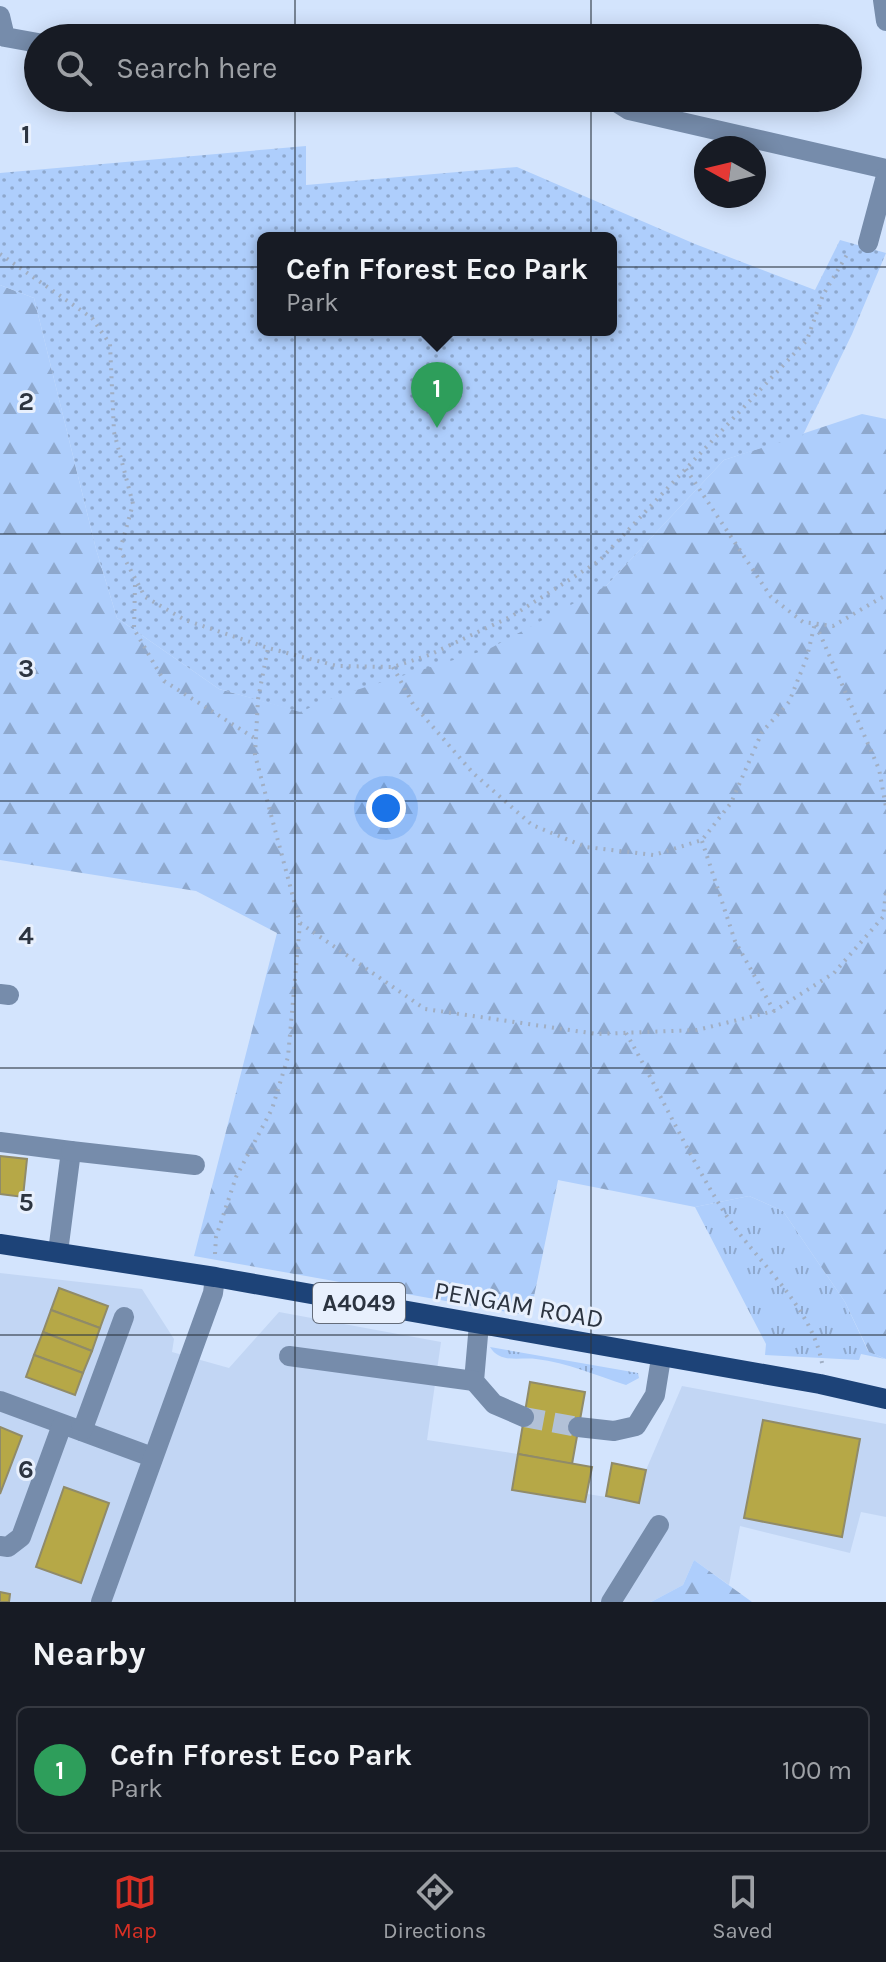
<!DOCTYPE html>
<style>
body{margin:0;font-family:Karla,sans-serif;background:#20242c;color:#f1f3f6}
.compass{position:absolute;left:694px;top:136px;width:72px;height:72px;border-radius:50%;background:#171b24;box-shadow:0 4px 20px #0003;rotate:278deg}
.you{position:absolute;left:386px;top:808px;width:28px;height:28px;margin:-20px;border:6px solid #fff;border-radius:50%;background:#1a73e8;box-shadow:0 0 0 12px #1a73e833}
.badge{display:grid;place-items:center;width:52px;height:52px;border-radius:50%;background:#d93025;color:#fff;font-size:26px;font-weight:700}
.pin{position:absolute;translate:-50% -66px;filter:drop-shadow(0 2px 4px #0008)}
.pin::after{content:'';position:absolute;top:42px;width:28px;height:24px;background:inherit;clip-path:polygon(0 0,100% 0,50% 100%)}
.popup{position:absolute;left:257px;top:232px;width:360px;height:104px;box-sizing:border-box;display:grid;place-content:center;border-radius:12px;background:#171b24;filter:drop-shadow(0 2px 6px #0005);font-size:26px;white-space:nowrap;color:#9ea1a6}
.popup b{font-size:30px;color:#f1f3f6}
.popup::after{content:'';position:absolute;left:50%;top:100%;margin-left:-16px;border:16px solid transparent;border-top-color:#171b24}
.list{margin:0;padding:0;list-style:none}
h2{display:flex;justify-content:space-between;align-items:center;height:104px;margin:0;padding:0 32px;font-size:34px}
h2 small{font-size:26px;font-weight:400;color:#9ea1a6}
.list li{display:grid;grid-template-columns:52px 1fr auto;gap:24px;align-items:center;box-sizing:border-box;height:128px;margin:0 16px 16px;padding:0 16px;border:2px solid #363941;border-radius:12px}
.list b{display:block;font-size:30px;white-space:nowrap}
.list p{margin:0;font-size:26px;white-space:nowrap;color:#9ea1a6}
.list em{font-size:26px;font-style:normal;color:#9ea1a6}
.icon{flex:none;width:44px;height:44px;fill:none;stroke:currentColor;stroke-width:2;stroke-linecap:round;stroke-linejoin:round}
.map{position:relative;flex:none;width:886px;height:1602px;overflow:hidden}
.search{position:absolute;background:#171b24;box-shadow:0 4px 20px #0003;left:24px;right:24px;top:24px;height:88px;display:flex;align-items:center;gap:20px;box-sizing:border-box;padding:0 28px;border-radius:44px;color:#9ea1a6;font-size:30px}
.sheet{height:248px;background:#171b24}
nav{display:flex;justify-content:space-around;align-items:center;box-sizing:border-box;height:112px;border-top:2px solid #363941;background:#171b24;font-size:22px;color:#9ea1a6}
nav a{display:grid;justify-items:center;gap:4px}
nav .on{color:#d93025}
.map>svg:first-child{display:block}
.built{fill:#c2d6f4}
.grass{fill:url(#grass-tufts)}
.forest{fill:url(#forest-firs)}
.park{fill:url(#park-dots);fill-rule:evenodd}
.building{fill:#b6a847;stroke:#908b69;stroke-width:2}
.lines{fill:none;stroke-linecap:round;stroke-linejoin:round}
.minor-tunnel{stroke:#b2c1d7;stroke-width:20;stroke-dasharray:20 10;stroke-linecap:butt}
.path{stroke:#a0aec3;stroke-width:4;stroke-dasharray:2 6;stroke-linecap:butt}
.minor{stroke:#768cab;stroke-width:20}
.major{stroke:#1d4378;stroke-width:20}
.grid{fill:none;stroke:#2c3440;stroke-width:2;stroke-opacity:0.55}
.labels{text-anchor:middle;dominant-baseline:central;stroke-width:6;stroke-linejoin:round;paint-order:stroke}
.shield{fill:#e8f0fd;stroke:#646c79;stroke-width:2}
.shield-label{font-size:24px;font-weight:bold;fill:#2c3440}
.street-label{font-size:26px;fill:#2c3440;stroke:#e8f0fd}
.grid-label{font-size:26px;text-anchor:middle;font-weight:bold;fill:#2c3440;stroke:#e8f0fd;stroke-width:6;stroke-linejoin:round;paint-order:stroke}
</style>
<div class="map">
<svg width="886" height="1602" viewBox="0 0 886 1602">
<defs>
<pattern id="grass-tufts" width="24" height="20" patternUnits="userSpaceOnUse" patternTransform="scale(2)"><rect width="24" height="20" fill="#aecefc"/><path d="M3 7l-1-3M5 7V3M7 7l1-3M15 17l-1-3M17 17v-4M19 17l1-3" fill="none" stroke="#8ea8cd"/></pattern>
<pattern id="forest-firs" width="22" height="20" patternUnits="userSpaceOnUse" patternTransform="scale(2)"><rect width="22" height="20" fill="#aecefc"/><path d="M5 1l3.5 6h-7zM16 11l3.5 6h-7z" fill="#8ea8cd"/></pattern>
<pattern id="park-dots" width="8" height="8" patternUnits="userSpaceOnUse" patternTransform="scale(2)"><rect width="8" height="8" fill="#aecefc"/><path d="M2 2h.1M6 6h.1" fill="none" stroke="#8ea8cd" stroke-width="1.8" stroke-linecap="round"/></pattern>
</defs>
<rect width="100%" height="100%" fill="#d3e4fd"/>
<polygon class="built" points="0,1273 142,1289 174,1339 172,1352 229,1368 279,1312 441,1342 427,1440 518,1454 512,1490 584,1502 587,1494 639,1502 646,1470 682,1386 886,1424 886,1517 861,1512 850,1553 740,1526 729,1585 694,1560 683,1585 651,1602 0,1602"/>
<g class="grass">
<polygon points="749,1196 783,1211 845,1302 868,1351 885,1359 861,1354 859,1360 765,1355 766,1344 695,1207"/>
<path d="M490 1347 638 1373 639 1378 626 1385C595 1375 568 1363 536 1359 520 1357 500 1364 490 1347Z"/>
</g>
<g class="forest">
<polygon points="0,285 34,298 96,549 117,618 219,689 299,711 606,586 724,460 862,414 886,419 886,1359 869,1352 845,1302 783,1211 749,1196 695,1207 558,1180 530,1316 194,1256 277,933 196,891 0,860"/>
<polygon points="694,1560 752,1602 651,1602 683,1585"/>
</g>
<path class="park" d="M306 146V185L517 167 695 244 815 290 840 240 886 253 852 334 803 435 724 460 606 586 489 649 337 696 300 712 219 689 117 618 96 549 34 298 0 285V173ZM263 238H611V330H263Z"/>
<g class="building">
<polygon points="0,1156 27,1159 23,1197 0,1194"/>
<polygon points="59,1288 108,1306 100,1328 51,1310"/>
<polygon points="51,1310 100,1328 92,1351 43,1332"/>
<polygon points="43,1332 92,1351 83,1373 34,1355"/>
<polygon points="34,1355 83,1373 75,1395 26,1377"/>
<polygon points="530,1382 585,1392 572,1464 518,1454"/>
<polygon points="763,1420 860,1439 842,1537 744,1518"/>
<polygon points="0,1427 22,1436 0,1494"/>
<polygon points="518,1454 592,1467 585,1502 512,1490"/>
<polygon points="612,1463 646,1470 639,1503 606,1496"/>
<polygon points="64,1487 109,1503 81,1583 36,1567"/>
<polygon points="0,1592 10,1594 9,1602 0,1602"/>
</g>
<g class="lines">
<polyline class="minor-tunnel" points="524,1417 578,1427"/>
<g class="path">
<polyline points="0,254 92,318 110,344 114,432 133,504 120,550 145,597 185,620 268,648 337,666 393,667 429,655 512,616 599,561 807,340 823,295 848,253"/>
<polyline points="686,469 771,597 803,622 833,626 886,595"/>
<polyline points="135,585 134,629 164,681 256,739"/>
<polyline points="816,625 879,769 886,807"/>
<polyline points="393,667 413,704 473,773 532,825 586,847 654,855 702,840 731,803 762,732 789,702 807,657 815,623"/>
<polyline points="702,841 735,941 774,1011"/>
<polyline points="300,923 425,1009 597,1034 697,1030 774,1011 834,973 883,917 886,893"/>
<path d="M626 1033C660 1092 689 1157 726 1215 757 1262 811 1305 822 1363"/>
<polyline points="215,1254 216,1237 236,1177 272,1109 288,1057 300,923 255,755 258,699 268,648"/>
</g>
<g class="minor">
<polyline points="883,0 886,21"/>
<polyline points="0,16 5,37 38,43"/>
<polyline points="610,98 629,110 886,169"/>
<polyline points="868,243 886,176"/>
<polyline points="0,994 9,995"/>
<polyline points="0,1142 71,1151 58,1252"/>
<polyline points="71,1151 195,1165"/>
<polyline points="479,1324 474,1381 494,1404 524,1417"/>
<polyline points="289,1356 474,1381"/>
<polyline points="0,1401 152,1457"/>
<polyline points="578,1427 614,1431 636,1426 655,1395 661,1358"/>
<polyline points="82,1431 124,1317"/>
<polyline points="0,1546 8,1547 21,1537 62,1425"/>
<polyline points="101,1602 213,1293 215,1277"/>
<polyline points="611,1602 659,1525"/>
</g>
<polyline class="major" points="0,1244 215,1277 820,1384 886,1399"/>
</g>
<path class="grid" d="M295 0V38M591 0V38M295 98V1602M591 98V1602M0 267H886M0 534H886M0 801H886M0 1068H886M0 1335H886"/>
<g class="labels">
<rect class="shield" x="313" y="1283" width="92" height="40" rx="6"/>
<g class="shield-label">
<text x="359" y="1303">A4049</text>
</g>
<g class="street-label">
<text transform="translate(519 1305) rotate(10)">PENGAM ROAD</text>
</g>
</g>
<g class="grid-label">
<text x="26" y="143">1</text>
<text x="26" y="410">2</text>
<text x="26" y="677">3</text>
<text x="26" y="944">4</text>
<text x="26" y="1211">5</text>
<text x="26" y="1478">6</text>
</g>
</svg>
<svg class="compass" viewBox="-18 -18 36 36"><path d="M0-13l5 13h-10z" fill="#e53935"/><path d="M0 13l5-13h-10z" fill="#9ea1a6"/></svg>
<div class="you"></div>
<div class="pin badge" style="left:437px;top:428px;background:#2e9e5b">1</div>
<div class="popup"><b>Cefn Fforest Eco Park</b>Park</div>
<div class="search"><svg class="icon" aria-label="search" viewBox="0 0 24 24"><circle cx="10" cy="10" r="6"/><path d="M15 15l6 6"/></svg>Search here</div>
</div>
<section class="sheet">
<h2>Nearby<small></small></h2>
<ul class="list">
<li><span class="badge" style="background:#2e9e5b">1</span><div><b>Cefn Fforest Eco Park</b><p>Park</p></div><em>100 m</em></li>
</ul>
</section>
<nav>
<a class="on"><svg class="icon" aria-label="map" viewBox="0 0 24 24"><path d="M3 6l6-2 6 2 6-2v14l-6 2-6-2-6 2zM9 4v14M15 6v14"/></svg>Map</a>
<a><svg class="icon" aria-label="directions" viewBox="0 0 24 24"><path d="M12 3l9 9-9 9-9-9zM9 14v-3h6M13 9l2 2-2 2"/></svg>Directions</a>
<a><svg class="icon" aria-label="saved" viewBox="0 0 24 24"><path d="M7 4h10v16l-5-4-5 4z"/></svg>Saved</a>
</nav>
